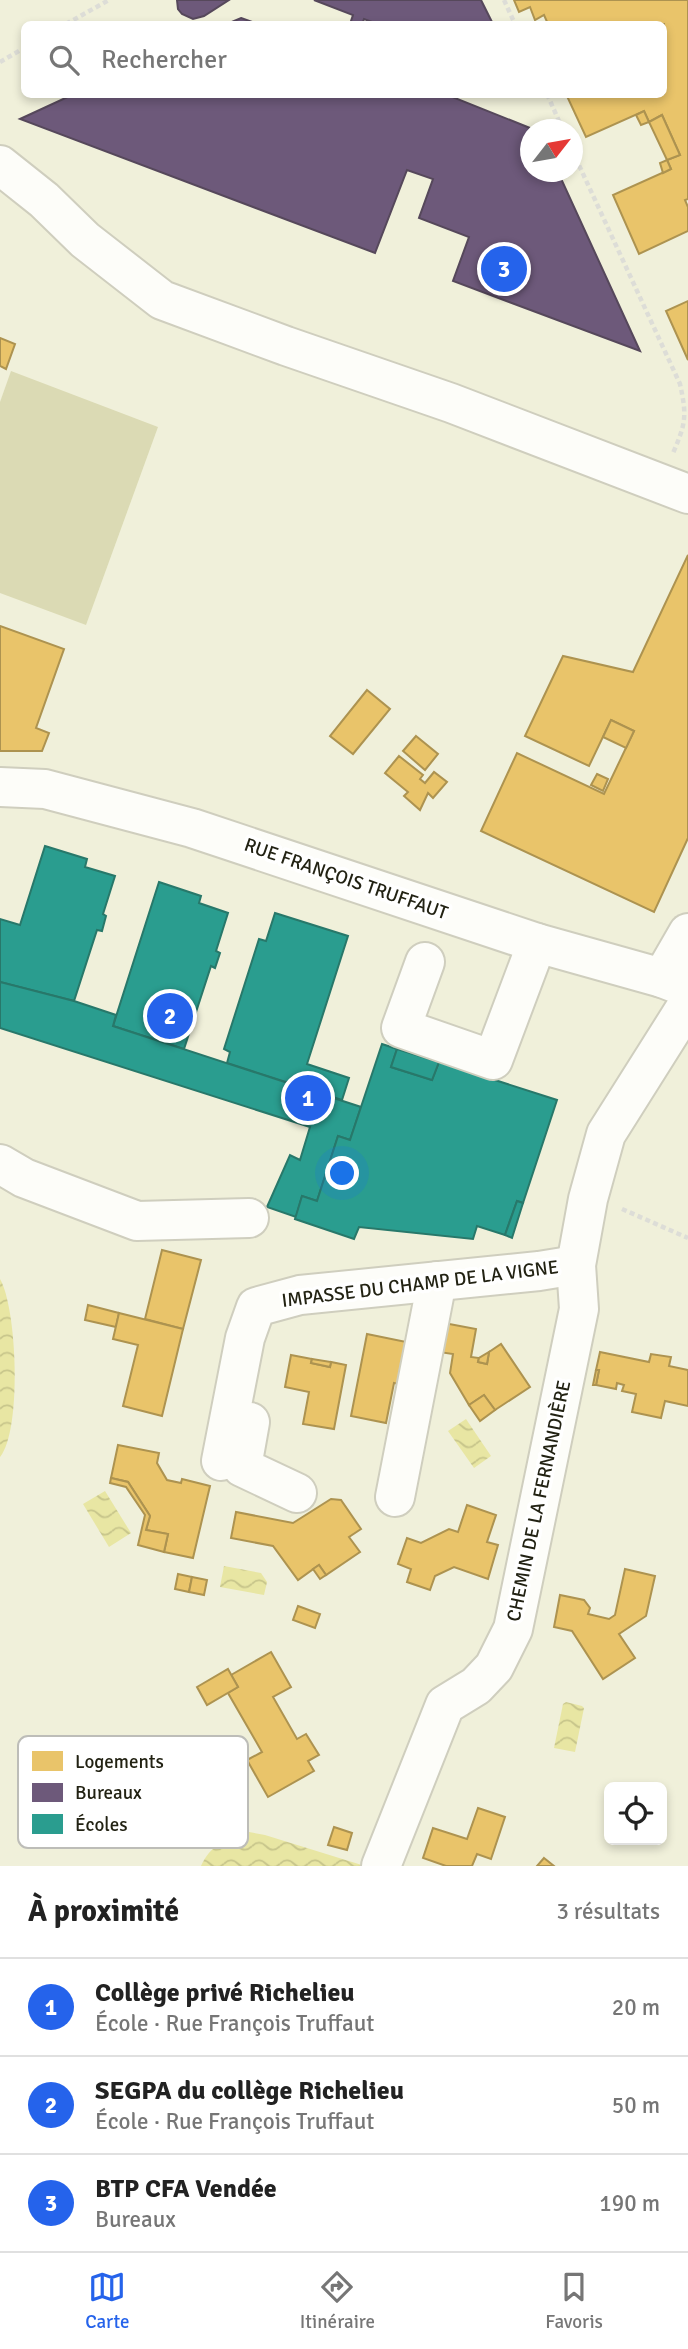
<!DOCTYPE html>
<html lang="fr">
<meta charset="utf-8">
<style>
body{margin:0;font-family:Signika,sans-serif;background:#f6f6f6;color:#222}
.controls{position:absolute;right:21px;bottom:21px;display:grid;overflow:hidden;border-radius:10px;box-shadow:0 4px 10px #0003}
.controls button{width:63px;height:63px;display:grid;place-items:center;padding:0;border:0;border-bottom:2px solid #e0e0e0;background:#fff;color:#222;font:35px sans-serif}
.compass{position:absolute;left:520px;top:119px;width:63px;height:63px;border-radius:50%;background:#fff;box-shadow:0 4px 10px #0003;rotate:59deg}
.you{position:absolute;left:343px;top:1174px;width:24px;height:24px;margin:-18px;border:5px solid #fff;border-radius:50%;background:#1a73e8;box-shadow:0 0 0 10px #1a73e833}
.badge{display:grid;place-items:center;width:46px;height:46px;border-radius:50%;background:#2563eb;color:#fff;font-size:23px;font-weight:700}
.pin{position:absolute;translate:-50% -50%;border:4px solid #fff;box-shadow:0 2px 7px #0006}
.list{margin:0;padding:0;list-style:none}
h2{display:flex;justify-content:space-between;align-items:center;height:91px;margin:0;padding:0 28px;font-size:30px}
h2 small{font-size:23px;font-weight:400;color:#767676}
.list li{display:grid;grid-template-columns:46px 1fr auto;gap:21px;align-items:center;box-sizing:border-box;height:98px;padding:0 28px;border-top:2px solid #e0e0e0}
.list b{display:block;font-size:26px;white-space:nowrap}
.list p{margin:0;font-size:23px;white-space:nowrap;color:#767676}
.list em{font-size:23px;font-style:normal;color:#767676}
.icon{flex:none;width:38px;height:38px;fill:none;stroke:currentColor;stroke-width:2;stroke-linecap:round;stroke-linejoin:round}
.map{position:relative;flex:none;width:688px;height:1866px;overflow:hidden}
.search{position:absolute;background:#fff;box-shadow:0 4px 10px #0003;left:21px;right:21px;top:21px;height:77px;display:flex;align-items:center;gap:18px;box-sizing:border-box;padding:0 24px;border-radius:10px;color:#767676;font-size:26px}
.sheet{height:385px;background:#fff}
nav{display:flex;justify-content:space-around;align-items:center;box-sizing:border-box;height:98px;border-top:2px solid #e0e0e0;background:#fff;font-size:19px;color:#767676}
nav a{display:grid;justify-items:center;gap:4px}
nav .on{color:#2563eb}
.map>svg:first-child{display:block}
.pitch{fill:#dbdab4}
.water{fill:url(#water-waves)}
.homes{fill:#e9c46a;stroke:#ad9350;stroke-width:2}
.offices{fill:#6d597a;stroke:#56485b;stroke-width:2}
.schools{fill:#2a9d8f;stroke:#28786a;stroke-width:2}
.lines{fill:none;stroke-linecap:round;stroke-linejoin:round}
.minor-casing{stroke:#cfcebe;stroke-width:42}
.path{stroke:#ddddd7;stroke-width:4.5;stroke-dasharray:5 3.5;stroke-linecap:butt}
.minor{stroke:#fdfdf9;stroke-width:38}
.labels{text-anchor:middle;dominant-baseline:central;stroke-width:7;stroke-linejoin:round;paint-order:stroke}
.street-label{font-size:19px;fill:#222213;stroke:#fff}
.key{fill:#fff;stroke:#bdbdb8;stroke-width:2}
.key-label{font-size:19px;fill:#222213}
</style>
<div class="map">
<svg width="688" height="1866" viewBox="0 0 688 1866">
<defs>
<pattern id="water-waves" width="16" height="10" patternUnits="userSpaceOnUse" patternTransform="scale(1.75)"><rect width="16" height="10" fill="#e8e6a3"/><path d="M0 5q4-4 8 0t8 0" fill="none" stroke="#c7c58b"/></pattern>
</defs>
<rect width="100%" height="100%" fill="#f0f0da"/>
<polygon class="pitch" points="11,371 158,427 86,625 0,593 0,402"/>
<g class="water">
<path d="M0 1279C17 1308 22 1430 0 1457Z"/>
<polygon points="466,1419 491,1456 474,1468 448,1431"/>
<polygon points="105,1491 131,1533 109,1547 83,1504"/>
<polygon points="224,1566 261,1573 267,1582 264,1595 220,1587"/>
<polygon points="566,1702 582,1706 584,1708 575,1752 554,1748 563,1704"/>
<path d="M249 1832 265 1835 365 1866H201C209 1847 228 1835 249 1832Z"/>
</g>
<g class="homes">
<polygon points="514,0 688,0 688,199 685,200 688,207 688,231 639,254 613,195 671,169 667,160 680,155 662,115 649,122 644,111 586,137 566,94 664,94 664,24 615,24 615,23 548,24 544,15 535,20 530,7 519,12"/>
<polygon points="644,111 649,122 641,125 636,115"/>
<polygon points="662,115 680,155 667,160 649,122"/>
<polygon points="667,160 671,169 663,173 660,163"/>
<polygon points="688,301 688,360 666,311"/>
<polygon points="0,338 15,344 6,369 0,366"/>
<polygon points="688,555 688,838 654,912 481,831 517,753 604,794 634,731 611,720 589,766 525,736 563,656 633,672"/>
<polygon points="0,626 64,649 36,728 49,733 42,751 0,751"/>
<polygon points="367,690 390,709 353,754 330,736"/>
<polygon points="611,720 634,731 626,748 603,737"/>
<polygon points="416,736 438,754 425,770 403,751"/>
<polygon points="399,756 423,775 420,779 425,783 434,772 447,782 433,798 428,793 420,810 404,796 408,792 385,773"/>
<polygon points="597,774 608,779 603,791 591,785"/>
<polygon points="162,1250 201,1260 183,1329 145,1319"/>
<polygon points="88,1305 119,1313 116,1327 85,1320"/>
<polygon points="119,1313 183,1329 162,1416 123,1406 138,1345 113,1339"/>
<polygon points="444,1323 476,1329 471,1357 479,1358 478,1362 487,1364 489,1352 501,1344 530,1387 495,1410 484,1395 469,1405 450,1373 453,1354 439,1352"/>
<polygon points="367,1334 416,1344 408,1386 394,1383 386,1423 351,1416"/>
<polygon points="489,1352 487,1364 478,1362 479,1358"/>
<polygon points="600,1352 649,1362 651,1354 671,1357 669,1366 688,1370 688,1406 665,1401 661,1418 632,1412 636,1394 622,1391 624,1385 617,1383 616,1389 596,1385 599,1370 596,1370"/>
<polygon points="291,1355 312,1359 311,1363 330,1367 331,1362 346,1365 334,1429 303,1424 309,1392 285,1387"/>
<polygon points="312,1359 331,1362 330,1367 311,1363"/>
<polygon points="596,1370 599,1370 596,1385 593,1385"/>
<polygon points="484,1395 495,1410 480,1421 469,1405"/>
<polygon points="118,1445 159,1453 157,1463 167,1480 181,1483 182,1479 210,1486 193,1558 164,1552 168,1534 146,1530 150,1516 128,1482 111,1478"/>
<polygon points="111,1478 128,1482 150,1516 146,1530 168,1534 164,1552 138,1545 145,1515 126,1487 110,1483"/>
<polygon points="331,1499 341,1500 361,1529 349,1537 360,1552 326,1575 319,1565 298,1580 273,1546 231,1538 236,1512 293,1523"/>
<polygon points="467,1505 496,1515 487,1542 498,1545 488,1579 454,1567 435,1576 430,1590 407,1582 411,1569 398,1564 407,1538 421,1543 449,1529 458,1532"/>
<polygon points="319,1565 326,1575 320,1579 313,1569"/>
<polygon points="625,1569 655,1576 646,1616 619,1634 635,1658 603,1679 572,1631 554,1627 560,1595 584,1600 590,1608 588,1614 609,1619 615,1615"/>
<polygon points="178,1574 192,1577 189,1592 175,1589"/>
<polygon points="192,1577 207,1580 204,1595 189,1592"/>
<polygon points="298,1606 320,1614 315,1628 293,1620"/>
<polygon points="271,1652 291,1687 273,1697 297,1739 306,1734 319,1755 308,1761 314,1771 268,1797 247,1760 262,1752 228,1693 238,1687 231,1675"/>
<polygon points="228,1669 238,1687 207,1705 197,1687"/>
<polygon points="478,1808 505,1817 491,1859 477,1854 472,1866 446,1866 423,1858 433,1828 467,1839"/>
<polygon points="334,1827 352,1833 347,1850 328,1845"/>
<polygon points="544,1858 554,1866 537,1866"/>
</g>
<g class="offices">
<polygon points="177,0 229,0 204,16 193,19 182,14 178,9"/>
<polygon points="314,0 481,0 493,24 372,24 372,22 364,19 362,24 350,24 353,15"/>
<polygon points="241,18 258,24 227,24"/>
<polygon points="74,94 445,94 535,130 530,130 530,172 558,172 640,351 453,281 469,237 419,218 433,179 407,170 375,253 20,119"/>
</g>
<g class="schools">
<polygon points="45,846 87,859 85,867 115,876 103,914 106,916 102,931 97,930 74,1001 0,982 0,919 20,925"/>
<polygon points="159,882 201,896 199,903 228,913 216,951 220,953 215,968 211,966 184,1049 113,1026"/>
<polygon points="275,913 348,936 307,1064 349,1078 342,1100 227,1063 230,1052 224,1049 259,939 266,941"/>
<polygon points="0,982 74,1001 116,1015 113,1026 361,1107 350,1140 338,1136 317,1201 302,1196 296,1217 267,1207 290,1155 300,1160 310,1127 0,1028"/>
<polygon points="382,1044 397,1049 391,1067 432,1080 439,1062 557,1100 523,1203 517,1201 505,1235 477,1226 473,1239 359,1227 354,1239 295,1219 302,1196 317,1201 338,1136 350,1140"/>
<polygon points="397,1049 439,1062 432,1080 391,1067"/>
<polygon points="517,1201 523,1203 512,1238 505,1235"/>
</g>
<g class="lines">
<g class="minor-casing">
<g id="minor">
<polyline points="0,165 44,200 85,240 162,300 286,346 451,403 688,494"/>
<polyline points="0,787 45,789 192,828 537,943 662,978 688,988"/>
<polyline points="425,962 401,1028 493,1060 537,943"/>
<polyline points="662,978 688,933"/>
<polyline points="0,1164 24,1178 137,1221 249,1218"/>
<polyline points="250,1422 242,1467 297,1493"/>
<polyline points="221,1461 245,1338 256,1307 300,1295 539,1271 576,1265"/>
<polyline points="395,1497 437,1281"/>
<polyline points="381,1866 445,1705 476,1686 494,1667 513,1629 579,1309 576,1265 588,1199 606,1134 688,1004"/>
</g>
</g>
<g class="path">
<polyline points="504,0 515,24"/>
<polyline points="66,24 109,0"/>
<polyline points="0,62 24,48"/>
<polyline points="547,94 563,130"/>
<path d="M572 150 680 384C687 416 686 423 673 453"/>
<polyline points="622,1209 688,1238"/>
</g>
<use href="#minor" class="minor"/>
</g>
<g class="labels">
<g class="street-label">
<text transform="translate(346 879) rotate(19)">RUE FRANÇOIS TRUFFAUT</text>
<text transform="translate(420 1284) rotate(-7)">IMPASSE DU CHAMP DE LA VIGNE</text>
<text transform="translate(539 1501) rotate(-78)">CHEMIN DE LA FERNANDIÈRE</text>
</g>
</g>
<rect x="18" y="1736" width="230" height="112" rx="10" class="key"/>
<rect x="32" y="1751" width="31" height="20" fill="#e9c46a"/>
<rect x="32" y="1783" width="31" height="19" fill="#6d597a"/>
<rect x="32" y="1814" width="31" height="20" fill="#2a9d8f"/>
<g class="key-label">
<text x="75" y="1768">Logements</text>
<text x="75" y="1799">Bureaux</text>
<text x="75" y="1831">Écoles</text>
</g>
</svg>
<div class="controls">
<button><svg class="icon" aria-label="locate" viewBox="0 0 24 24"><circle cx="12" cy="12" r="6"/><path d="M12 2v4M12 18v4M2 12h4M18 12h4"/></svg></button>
</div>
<svg class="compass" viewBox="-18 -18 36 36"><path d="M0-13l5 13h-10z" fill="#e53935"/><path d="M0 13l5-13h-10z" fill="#767676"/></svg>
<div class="you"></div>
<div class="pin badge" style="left:308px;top:1098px">1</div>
<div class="pin badge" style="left:170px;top:1016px">2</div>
<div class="pin badge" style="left:504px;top:269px">3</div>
<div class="search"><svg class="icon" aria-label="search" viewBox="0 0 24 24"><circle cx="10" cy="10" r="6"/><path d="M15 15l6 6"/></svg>Rechercher</div>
</div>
<section class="sheet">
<h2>À proximité<small>3 résultats</small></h2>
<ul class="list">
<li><span class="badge">1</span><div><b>Collège privé Richelieu</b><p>École · Rue François Truffaut</p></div><em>20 m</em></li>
<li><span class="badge">2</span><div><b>SEGPA du collège Richelieu</b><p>École · Rue François Truffaut</p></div><em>50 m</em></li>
<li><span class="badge">3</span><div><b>BTP CFA Vendée</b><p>Bureaux</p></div><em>190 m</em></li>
</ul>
</section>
<nav>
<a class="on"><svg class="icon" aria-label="map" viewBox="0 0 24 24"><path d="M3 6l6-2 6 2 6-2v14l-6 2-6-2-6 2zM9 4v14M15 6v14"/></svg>Carte</a>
<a><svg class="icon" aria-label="directions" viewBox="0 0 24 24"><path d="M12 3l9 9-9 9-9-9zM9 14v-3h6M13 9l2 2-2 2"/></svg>Itinéraire</a>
<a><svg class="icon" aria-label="saved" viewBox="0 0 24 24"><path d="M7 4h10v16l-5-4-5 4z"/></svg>Favoris</a>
</nav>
